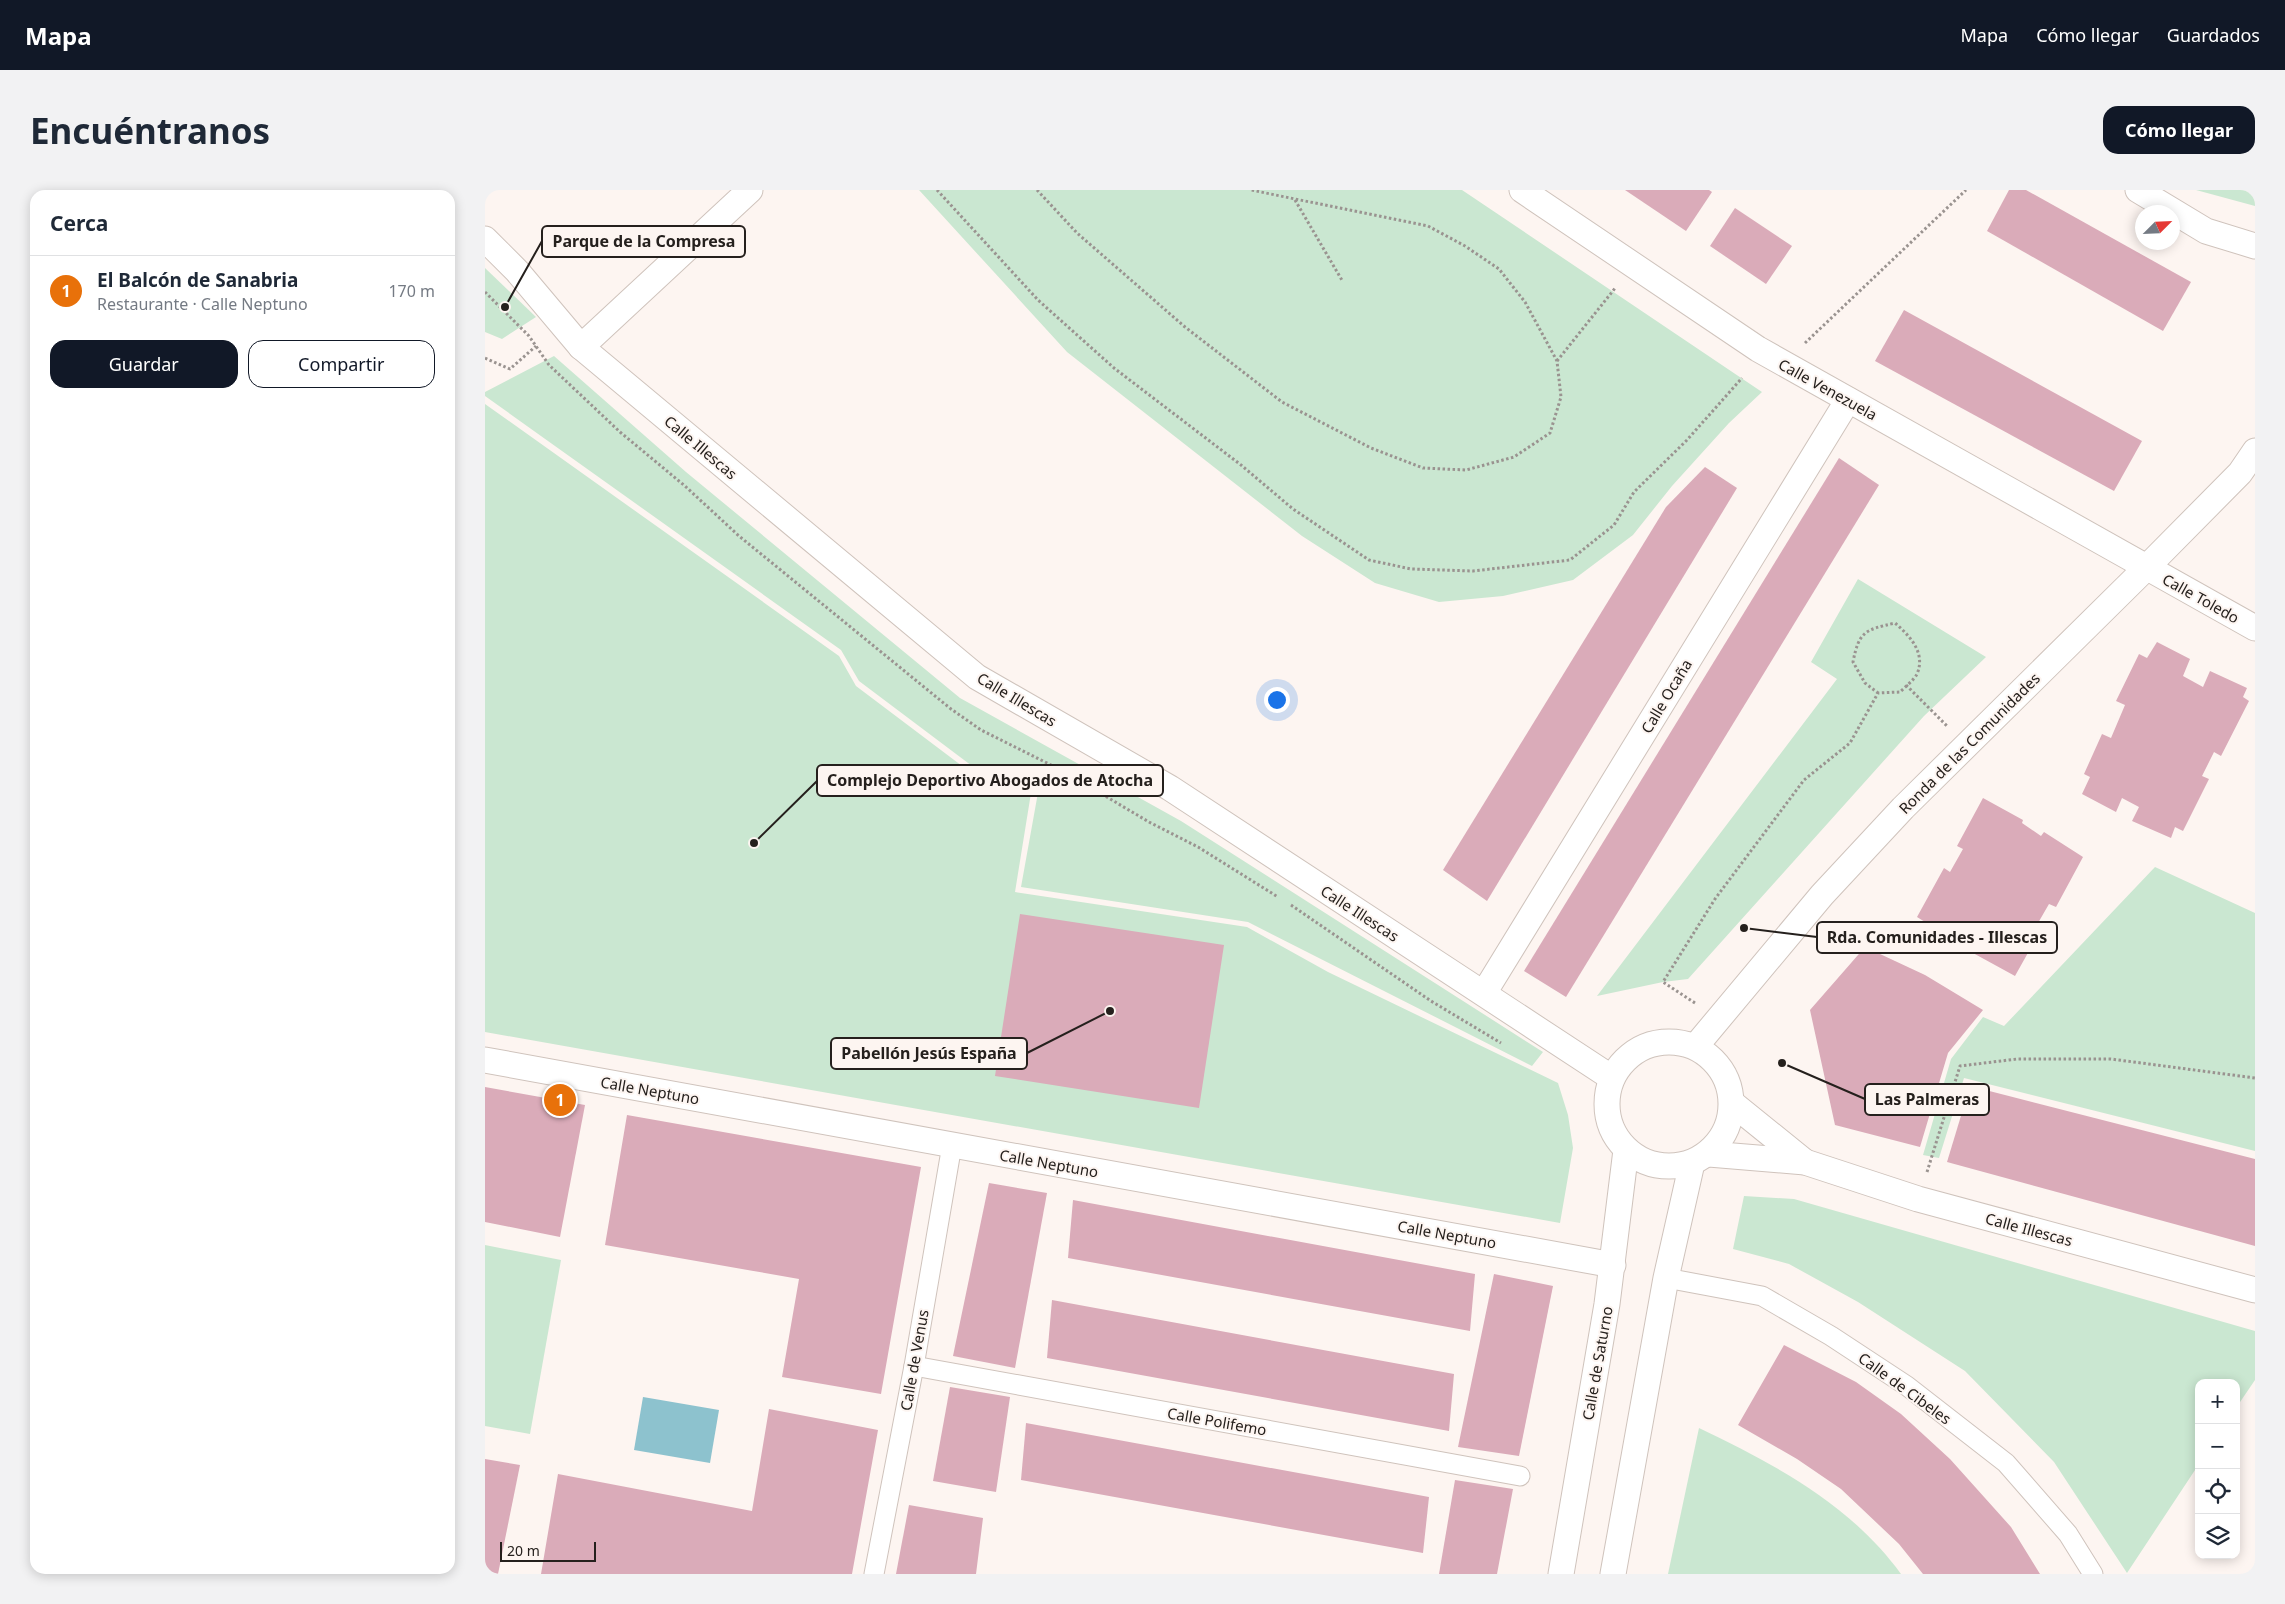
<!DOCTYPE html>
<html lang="es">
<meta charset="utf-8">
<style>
body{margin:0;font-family:"Noto Sans",sans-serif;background:#f2f2f3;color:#1f2937}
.controls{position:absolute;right:15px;bottom:15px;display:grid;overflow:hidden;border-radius:10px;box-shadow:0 2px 12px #0003}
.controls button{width:45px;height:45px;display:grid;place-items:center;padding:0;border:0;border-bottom:1px solid #e0e1e3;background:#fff;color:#1f2937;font:25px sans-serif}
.compass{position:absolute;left:1650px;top:15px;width:45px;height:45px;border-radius:50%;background:#fff;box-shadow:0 2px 12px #0003;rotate:66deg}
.scale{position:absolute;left:15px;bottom:12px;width:96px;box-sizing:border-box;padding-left:5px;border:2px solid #25201d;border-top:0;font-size:14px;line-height:18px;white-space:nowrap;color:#25201d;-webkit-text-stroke:4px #fdf5f1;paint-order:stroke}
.you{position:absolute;left:791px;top:509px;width:18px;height:18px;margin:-12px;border:4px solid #fff;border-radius:50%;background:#1a73e8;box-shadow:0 0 0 8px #1a73e833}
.badge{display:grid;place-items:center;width:32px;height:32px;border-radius:50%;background:#111827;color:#fff;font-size:16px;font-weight:700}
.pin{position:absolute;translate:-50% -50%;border:2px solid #fff;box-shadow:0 1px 5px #0006}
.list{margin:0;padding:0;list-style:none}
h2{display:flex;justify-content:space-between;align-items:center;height:65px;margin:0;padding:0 20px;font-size:21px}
h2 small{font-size:16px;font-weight:400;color:#747a83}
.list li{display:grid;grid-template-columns:32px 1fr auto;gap:15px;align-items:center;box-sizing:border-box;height:70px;padding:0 20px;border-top:1px solid #e0e1e3}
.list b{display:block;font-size:19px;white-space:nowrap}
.list p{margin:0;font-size:16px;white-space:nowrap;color:#747a83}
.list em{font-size:16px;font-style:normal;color:#747a83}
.actions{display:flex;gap:10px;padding:15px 20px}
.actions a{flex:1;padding:11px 0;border:1px solid #111827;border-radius:15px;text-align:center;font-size:18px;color:#111827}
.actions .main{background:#111827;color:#fff}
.icon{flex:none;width:28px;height:28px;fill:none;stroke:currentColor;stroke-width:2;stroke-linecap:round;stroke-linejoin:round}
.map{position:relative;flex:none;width:1770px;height:1384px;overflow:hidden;border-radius:15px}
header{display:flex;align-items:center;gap:30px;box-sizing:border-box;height:70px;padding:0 25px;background:#111827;color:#fff}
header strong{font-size:24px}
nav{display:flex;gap:28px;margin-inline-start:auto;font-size:18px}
.intro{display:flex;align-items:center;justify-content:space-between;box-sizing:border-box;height:120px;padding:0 30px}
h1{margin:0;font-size:35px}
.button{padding:12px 22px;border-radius:15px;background:#111827;color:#fff;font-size:18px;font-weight:700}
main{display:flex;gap:30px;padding:0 30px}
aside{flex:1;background:#fff;border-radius:15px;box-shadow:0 2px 12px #0003}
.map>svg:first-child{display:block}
.green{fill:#cae7d1}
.water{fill:#8dc2ce}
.building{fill:#daabb9}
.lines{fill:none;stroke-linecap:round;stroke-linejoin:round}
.pedestrian-casing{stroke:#cfc3bc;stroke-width:21}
.minor-casing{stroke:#cfc3bc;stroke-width:27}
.path{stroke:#9a9390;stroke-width:3;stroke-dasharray:2.5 2.5;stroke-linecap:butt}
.pedestrian{stroke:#fff;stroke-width:19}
.minor{stroke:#fff;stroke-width:25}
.labels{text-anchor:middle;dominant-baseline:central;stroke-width:4;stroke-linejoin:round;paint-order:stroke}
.street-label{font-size:15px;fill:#25201d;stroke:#fdf5f1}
.leader{fill:none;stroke:#25201d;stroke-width:2}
.callout-dot{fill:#25201d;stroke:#fdf5f1;stroke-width:2}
.callout{fill:#fdf5f1;stroke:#25201d;stroke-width:2}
.callout-label{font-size:16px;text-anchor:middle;font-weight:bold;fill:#25201d}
</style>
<header>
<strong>Mapa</strong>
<nav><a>Mapa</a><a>Cómo llegar</a><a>Guardados</a></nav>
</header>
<div class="intro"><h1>Encuéntranos</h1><a class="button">Cómo llegar</a></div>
<main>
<aside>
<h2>Cerca<small></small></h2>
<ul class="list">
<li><span class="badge" style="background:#e8710a">1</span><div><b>El Balcón de Sanabria</b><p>Restaurante · Calle Neptuno</p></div><em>170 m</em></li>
</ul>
<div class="actions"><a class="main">Guardar</a><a>Compartir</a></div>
</aside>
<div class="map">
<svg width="1770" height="1384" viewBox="0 0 1770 1384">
<rect width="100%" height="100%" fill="#fdf5f1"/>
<g class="green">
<polygon points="434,0 977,0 1277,202 1244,233 1187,296 1148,345 1088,390 1018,406 954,412 890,393 817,346 582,162"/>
<polygon points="1711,0 1770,0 1770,16"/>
<polygon points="0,78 51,127 17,149 0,142"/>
<polygon points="69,166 201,282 475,508 696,631 1058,862 1047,876 763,732 536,697 554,597 495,582 374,491 356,460 0,206 0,202"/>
<polygon points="0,214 354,466 371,496 493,588 546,603 530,702 762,737 843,782 1073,893 1083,925 1088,958 1075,1033 0,842"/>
<polygon points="1373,389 1501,467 1439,526 1203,789 1178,792 1112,806 1352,489 1326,472"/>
<polygon points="1670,677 1770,723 1770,961 1479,888 1454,968 1438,965 1466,869 1498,827 1519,836"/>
<polygon points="1259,1006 1309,1009 1770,1141 1770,1190 1751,1218 1751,1193 1714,1193 1714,1274 1642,1383 1569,1272 1480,1181 1373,1112 1304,1074 1248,1059"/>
<polygon points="0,1055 76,1070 45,1244 0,1236"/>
<path d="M1214 1238C1291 1275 1365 1314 1416 1384H1183Z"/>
</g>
<polygon class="water" points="158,1207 234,1220 225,1273 149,1260"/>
<g class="building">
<polygon points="1140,0 1224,0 1227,2 1201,41"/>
<polygon points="1524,0 1541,0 1706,92 1678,141 1502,41"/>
<polygon points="1250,18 1307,56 1281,94 1225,56"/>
<polygon points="1419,120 1657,251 1629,301 1390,171"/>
<polygon points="1354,268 1394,295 1081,807 1039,781"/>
<polygon points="1220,277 1252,298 1002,711 958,680 1181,317"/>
<polygon points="1672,452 1705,469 1698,486 1718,497 1725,481 1762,498 1758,507 1764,511 1736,566 1729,562 1717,586 1724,589 1698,641 1690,637 1686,648 1647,631 1654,617 1637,608 1631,622 1597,604 1605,587 1599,584 1617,544 1626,548 1640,515 1631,511 1654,464 1662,468"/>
<polygon points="1498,608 1538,630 1537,633 1556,646 1559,642 1598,667 1571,717 1564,714 1553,733 1558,736 1530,786 1488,763 1490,759 1471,747 1469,750 1432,727 1459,678 1465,682 1478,659 1472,656"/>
<polygon points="535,724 739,755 714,918 510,886"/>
<polygon points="1380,757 1440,785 1498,820 1463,863 1435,957 1350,935 1325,820"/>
<polygon points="1485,896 1770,969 1770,1056 1462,972"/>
<polygon points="0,897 100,915 75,1047 0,1032"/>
<polygon points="142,925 436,977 396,1204 297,1187 314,1089 120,1055"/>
<polygon points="504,993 562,1003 530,1178 468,1166"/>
<polygon points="588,1010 990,1084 985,1141 583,1068"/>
<polygon points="1009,1084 1068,1096 1034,1266 973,1257"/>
<polygon points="567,1110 969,1184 964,1241 562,1168"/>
<polygon points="1299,1155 1371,1192 1416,1224 1465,1269 1526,1337 1555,1384 1438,1384 1414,1354 1356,1299 1312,1269 1253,1235"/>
<polygon points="465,1197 525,1207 511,1302 448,1291"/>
<polygon points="284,1219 393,1240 367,1384 56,1384 73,1284 267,1321"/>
<polygon points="541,1233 944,1307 938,1363 536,1290"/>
<polygon points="0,1269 35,1275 13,1384 0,1384"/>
<polygon points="970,1290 1028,1299 1012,1384 954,1384"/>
<polygon points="424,1315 498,1328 491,1384 411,1384"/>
</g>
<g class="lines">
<g class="pedestrian-casing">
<g id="pedestrian">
<polyline points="1181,1088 1277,1106 1346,1146 1422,1196 1521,1273 1583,1344 1608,1384"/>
<polyline points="429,1176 1035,1286"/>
<polyline points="389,1384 429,1176 467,955"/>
</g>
</g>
<g class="minor-casing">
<g id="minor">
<polyline points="1037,0 1273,159 1770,438"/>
<polyline points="1653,0 1721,41 1770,56"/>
<polyline points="0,49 32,81 96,157 492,487 685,598 1127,888"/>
<polyline points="96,157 265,0"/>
<polyline points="999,803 1363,210"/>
<circle cx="1184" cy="914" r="62"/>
<polyline points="1210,857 1337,705 1418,618 1661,378 1755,283 1770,261"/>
<polyline points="0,870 1128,1075"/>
<polyline points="1247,913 1320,972"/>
<polyline points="1224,964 1320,972 1433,1009 1770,1100"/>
<polyline points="1076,1384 1122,1114 1141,960"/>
<polyline points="1128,1384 1181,1088 1207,973"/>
</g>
</g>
<g class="path">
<polyline points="452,0 553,110 629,178 756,275 808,319 884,370 926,379 988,381 1085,370 1129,335 1149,302 1202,250 1257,188"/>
<polyline points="552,0 592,43 700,137 797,212 886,258 938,278 981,280 1029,267 1065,243 1076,207 1072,171 1040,112 1014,79 980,56 943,36 766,0"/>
<polyline points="810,10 858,92"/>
<polyline points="0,102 44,146 64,175 135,242 200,296 254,346 466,519 496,540 578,581 664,632 713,657 793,707"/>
<polyline points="1320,153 1481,0"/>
<polyline points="0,168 25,179 51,156"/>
<polyline points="1072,171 1131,97"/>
<polyline points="1421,495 1462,536"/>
<polyline points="806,715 946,811 1016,853"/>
<path d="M1210 813 1178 792 1230 709 1319 590 1365 553 1393 503 1415 502C1420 497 1429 490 1432 484 1441 463 1425 446 1410 433 1380 440 1374 441 1368 472L1380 493 1393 503"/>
<polyline points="1442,982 1475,876 1532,869 1626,869 1770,888"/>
</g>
<use href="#pedestrian" class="pedestrian"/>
<use href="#minor" class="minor"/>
</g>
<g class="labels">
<g class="street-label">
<text transform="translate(1343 199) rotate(29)">Calle Venezuela</text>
<text transform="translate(216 257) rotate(40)">Calle Illescas</text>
<text transform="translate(1716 408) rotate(29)">Calle Toledo</text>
<text transform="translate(1181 506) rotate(-59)">Calle Ocaña</text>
<text transform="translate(532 509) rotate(31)">Calle Illescas</text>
<text transform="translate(1484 553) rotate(-45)">Ronda de las Comunidades</text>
<text transform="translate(875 723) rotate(33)">Calle Illescas</text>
<text transform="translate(165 900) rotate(10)">Calle Neptuno</text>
<text transform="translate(564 973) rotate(10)">Calle Neptuno</text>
<text transform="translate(1544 1039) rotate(15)">Calle Illescas</text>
<text transform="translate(962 1044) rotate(10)">Calle Neptuno</text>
<text transform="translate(429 1170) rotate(-80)">Calle de Venus</text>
<text transform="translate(1112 1173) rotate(-80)">Calle de Saturno</text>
<text transform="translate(1420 1198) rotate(36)">Calle de Cibeles</text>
<text transform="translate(732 1231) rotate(10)">Calle Polifemo</text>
</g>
</g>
<path class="leader" d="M20 117L57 51M269 653L332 591M1259 738L1332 747M625 821L542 863M1297 873L1380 909"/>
<g class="callout-dot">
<circle cx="20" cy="117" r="5"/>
<circle cx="269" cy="653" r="5"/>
<circle cx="1259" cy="738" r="5"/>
<circle cx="625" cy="821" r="5"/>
<circle cx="1297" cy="873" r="5"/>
</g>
<g class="callout">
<rect x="57" y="36" width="203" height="31" rx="5"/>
<rect x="332" y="575" width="346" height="31" rx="5"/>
<rect x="1332" y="732" width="240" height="31" rx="5"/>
<rect x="346" y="848" width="196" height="31" rx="5"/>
<rect x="1380" y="894" width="124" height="31" rx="5"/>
</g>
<g class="callout-label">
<text x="159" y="57">Parque de la Compresa</text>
<text x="505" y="596">Complejo Deportivo Abogados de Atocha</text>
<text x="1452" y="753">Rda. Comunidades - Illescas</text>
<text x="444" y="869">Pabellón Jesús España</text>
<text x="1442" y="915">Las Palmeras</text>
</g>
</svg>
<div class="controls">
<button>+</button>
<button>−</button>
<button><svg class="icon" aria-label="locate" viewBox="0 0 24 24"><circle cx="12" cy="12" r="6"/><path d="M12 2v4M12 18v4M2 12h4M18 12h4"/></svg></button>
<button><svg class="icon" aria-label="layers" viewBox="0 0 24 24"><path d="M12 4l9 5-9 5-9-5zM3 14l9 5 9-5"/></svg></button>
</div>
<svg class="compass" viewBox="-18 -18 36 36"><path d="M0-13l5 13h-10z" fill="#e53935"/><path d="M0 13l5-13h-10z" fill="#747a83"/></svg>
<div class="scale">20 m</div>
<div class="you"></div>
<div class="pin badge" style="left:75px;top:910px;background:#e8710a">1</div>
</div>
</main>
